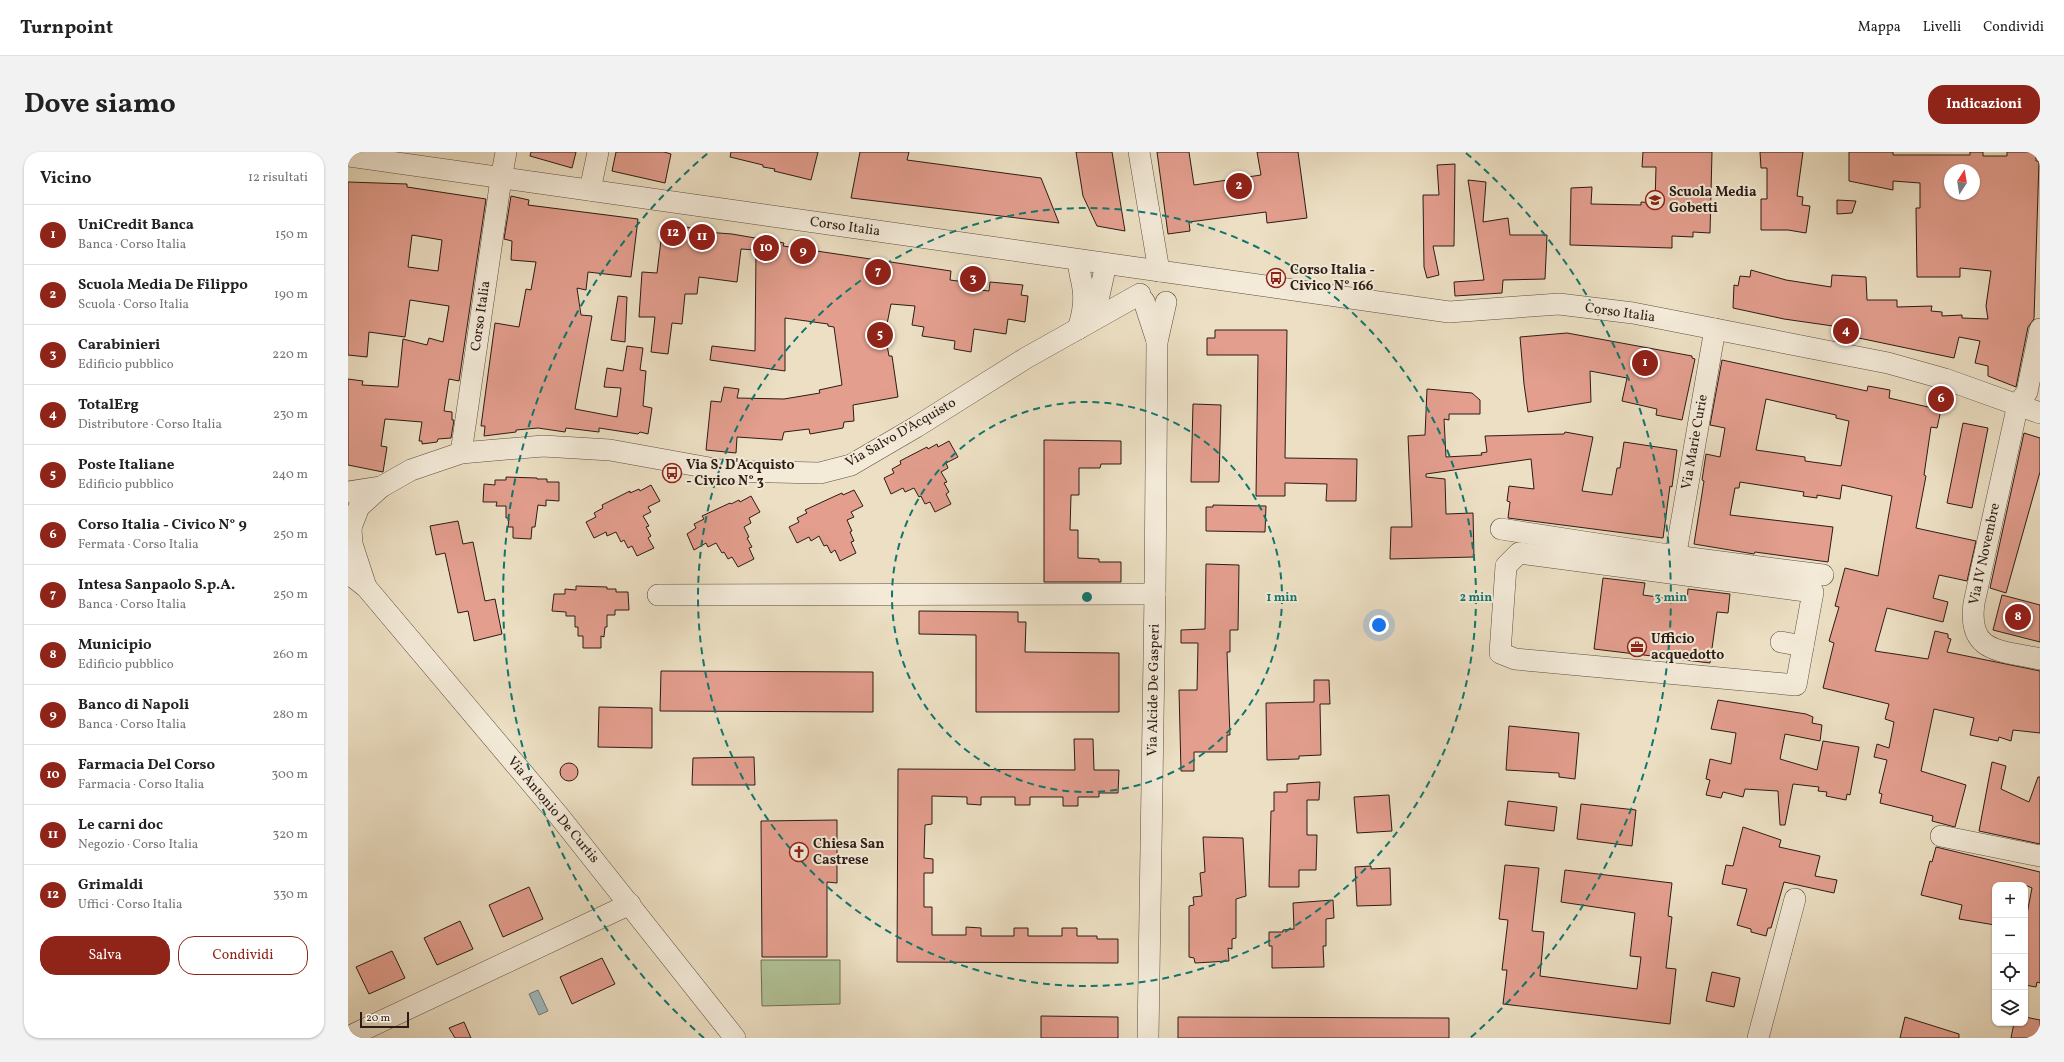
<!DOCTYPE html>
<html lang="it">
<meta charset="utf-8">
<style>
body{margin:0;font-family:Vollkorn,serif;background:#f2f2f2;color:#222}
.controls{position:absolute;right:12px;bottom:12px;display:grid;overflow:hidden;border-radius:8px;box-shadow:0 1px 3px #0004}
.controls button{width:36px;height:36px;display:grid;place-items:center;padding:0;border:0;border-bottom:1px solid #e0e0e0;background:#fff;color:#222;font:20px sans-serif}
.compass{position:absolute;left:1596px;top:12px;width:36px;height:36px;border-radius:50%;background:#fff;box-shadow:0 1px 3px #0004;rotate:12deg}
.scale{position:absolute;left:12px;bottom:10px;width:49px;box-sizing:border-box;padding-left:4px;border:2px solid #2c1c15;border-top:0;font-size:11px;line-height:14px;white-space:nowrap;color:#2c1c15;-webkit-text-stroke:3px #f3ead8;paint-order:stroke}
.you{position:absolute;left:1031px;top:473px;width:14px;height:14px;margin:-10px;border:3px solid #fff;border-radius:50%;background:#1a73e8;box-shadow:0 0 0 6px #1a73e833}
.badge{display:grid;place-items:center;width:26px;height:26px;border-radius:50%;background:#8f2418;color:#fff;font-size:13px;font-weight:700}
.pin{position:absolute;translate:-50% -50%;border:2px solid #fff;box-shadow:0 1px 4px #0006}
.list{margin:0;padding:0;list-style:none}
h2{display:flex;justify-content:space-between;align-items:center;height:52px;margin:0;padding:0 16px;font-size:17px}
h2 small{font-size:13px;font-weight:400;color:#767676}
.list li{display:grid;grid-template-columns:26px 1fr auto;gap:12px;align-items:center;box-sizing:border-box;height:60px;padding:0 16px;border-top:1px solid #e0e0e0}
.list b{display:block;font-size:15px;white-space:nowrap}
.list p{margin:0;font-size:13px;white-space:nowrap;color:#767676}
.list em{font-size:13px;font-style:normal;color:#767676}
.actions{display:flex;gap:8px;padding:12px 16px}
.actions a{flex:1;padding:9px 0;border:1px solid #8f2418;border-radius:16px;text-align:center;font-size:14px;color:#8f2418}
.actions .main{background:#8f2418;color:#fff}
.icon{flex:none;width:22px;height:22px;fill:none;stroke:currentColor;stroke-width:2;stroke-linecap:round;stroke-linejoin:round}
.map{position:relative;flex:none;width:1692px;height:886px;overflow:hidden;border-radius:16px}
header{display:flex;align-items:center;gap:24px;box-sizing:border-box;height:56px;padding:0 20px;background:#fff;border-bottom:1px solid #e0e0e0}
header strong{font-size:19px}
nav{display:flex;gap:22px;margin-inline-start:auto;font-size:14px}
.intro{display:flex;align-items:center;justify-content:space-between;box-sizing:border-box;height:96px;padding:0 24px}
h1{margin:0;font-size:28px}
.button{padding:10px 18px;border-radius:16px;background:#8f2418;color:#fff;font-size:14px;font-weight:700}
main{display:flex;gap:24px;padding:0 24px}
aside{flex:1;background:#fff;border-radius:16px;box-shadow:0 1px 3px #0004}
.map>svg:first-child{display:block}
.green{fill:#b2c398;stroke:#6f7056}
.water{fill:#9fb9bf;stroke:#717a7b}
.building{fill:#e39e8e;stroke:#2c1c15;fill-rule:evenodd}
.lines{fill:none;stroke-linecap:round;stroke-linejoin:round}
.minor-casing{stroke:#5c4d40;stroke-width:22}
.minor{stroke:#f3ead8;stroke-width:21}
.ring{fill:none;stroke:#0f766e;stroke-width:2;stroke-dasharray:7 5}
.labels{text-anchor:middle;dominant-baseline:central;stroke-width:4;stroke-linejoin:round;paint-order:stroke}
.poi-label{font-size:14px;font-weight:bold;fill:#2c1c15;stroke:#f3ead8;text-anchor:start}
.street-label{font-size:14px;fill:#2c1c15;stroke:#f3ead8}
.centre{fill:#0f766e;stroke:#f3ead8;stroke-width:2}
.ring-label{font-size:12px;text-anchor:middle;font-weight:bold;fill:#0f766e;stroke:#f3ead8;stroke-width:4;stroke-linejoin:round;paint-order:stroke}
</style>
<header>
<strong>Turnpoint</strong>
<nav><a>Mappa</a><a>Livelli</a><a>Condividi</a></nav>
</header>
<div class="intro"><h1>Dove siamo</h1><a class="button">Indicazioni</a></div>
<main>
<aside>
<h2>Vicino<small>12 risultati</small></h2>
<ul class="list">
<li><span class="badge">1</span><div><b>UniCredit Banca</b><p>Banca · Corso Italia</p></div><em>150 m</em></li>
<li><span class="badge">2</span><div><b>Scuola Media De Filippo</b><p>Scuola · Corso Italia</p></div><em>190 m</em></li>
<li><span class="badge">3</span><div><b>Carabinieri</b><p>Edificio pubblico</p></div><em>220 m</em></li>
<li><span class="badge">4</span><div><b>TotalErg</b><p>Distributore · Corso Italia</p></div><em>230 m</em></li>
<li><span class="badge">5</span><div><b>Poste Italiane</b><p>Edificio pubblico</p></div><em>240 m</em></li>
<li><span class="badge">6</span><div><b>Corso Italia - Civico N° 9</b><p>Fermata · Corso Italia</p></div><em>250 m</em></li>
<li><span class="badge">7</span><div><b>Intesa Sanpaolo S.p.A.</b><p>Banca · Corso Italia</p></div><em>250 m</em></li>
<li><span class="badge">8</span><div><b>Municipio</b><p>Edificio pubblico</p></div><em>260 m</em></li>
<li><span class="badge">9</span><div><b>Banco di Napoli</b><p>Banca · Corso Italia</p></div><em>280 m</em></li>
<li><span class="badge">10</span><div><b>Farmacia Del Corso</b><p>Farmacia · Corso Italia</p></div><em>300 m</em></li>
<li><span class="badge">11</span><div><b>Le carni doc</b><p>Negozio · Corso Italia</p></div><em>320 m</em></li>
<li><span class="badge">12</span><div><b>Grimaldi</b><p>Uffici · Corso Italia</p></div><em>330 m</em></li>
</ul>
<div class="actions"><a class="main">Salva</a><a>Condividi</a></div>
</aside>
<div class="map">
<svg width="1692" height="886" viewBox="0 0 1692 886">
<rect width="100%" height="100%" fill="#ecdfc3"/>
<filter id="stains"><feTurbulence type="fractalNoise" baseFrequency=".005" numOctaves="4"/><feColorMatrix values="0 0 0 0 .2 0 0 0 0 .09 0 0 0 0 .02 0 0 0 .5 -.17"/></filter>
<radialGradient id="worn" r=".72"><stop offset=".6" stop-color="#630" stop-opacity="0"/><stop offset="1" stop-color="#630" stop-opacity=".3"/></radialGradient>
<polygon class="green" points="413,808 492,808 492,852 414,854"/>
<polygon class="water" points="190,838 200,859 191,863 181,842"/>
<g class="building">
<polygon points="183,0 228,0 224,16 182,4"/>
<polygon points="268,0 316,0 323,2 317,31 264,19"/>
<polygon points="383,0 470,0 463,28 426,19 427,17 415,15 415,13 382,5"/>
<polygon points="512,0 561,0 559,8 693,26 711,71 503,46"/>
<polygon points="728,0 764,0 777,79 749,74 735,44"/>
<polygon points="809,0 841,0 846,33 913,23 909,0 950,0 959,66 919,71 918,60 841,70 842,79 820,82"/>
<polygon points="1295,0 1364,0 1362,81 1345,80 1345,85 1324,84 1324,96 1222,93 1223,36 1244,35 1243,52 1293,53 1293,50 1307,51 1308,15 1294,15"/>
<polygon points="1412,0 1455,0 1449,44 1455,45 1454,53 1462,54 1458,81 1440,78 1413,78 1413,47 1419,47 1419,16 1413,16"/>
<path d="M1501 0H1545V3H1622V0H1635V4H1659V0H1688V9H1691L1686 167 1680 175 1668 235 1640 224V214L1627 211 1632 189 1611 185 1606 206 1506 185V190L1492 189V175L1436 167 1385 156 1386 133 1390 134 1392 124 1402 125 1403 118 1438 128 1483 135 1484 123 1518 125 1519 148H1549V155L1584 154 1583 159 1594 160V164L1614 163V166L1640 167 1638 154 1643 119 1612 116V125H1569L1568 56H1572V31L1545 29V38L1501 29ZM1602 18H1626V42H1602Z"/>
<polygon points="1107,12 1106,94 1085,94 1091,123 1079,126 1076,115 1075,43 1091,43 1089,13"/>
<polygon points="1120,28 1138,30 1135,70 1160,66 1162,83 1199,83 1197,127 1155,128 1154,141 1107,144 1106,130 1136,128"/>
<path d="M0 30 59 32V35L138 47 111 229 101 227 96 259 104 260V268H106L103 286 90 287 89 290 74 292V289H71L74 270 37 267 33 294 39 295 35 320 0 313V227L15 229 14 233 50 235 55 187 79 193 81 186 95 190 101 154 62 148 57 185 21 180 19 205 0 203ZM64 83 94 88 90 119 60 115Z"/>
<polygon points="163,44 181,48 180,53 290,67 283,125 240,120 238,138 229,136 233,163 244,164 227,257 269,265 273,236 256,235 259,216 275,219 279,194 295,196 292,218 298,219 295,254 304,256 300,282 292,280 290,282 251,276 251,280 218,276 217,280 190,276 168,278 168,280 136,284 137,274 133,274 147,171 171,175 178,137 183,138 188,110 163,108 164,89 156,87"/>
<polygon points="1489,48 1508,49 1504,61 1489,62"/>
<polygon points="315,72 344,76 344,79 384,82 436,91 435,94 603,119 602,128 617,130 616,136 641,139 642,130 675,133 673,143 680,144 677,170 660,167 658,182 626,177 623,200 606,197 607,189 574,184 576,175 564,173 567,154 543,152 537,182 541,204 544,204 550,245 505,253 506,269 496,270 495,276 462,282 461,277 436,280 434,288 389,285 388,301 358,298 363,249 373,250 376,235 391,237 389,246 436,247 472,241 471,238 494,233 486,175 480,174 480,172 437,166 437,219 362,208 364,194 407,199 408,98 393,97 389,130 351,125 349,142 337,142 334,172 324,171 320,202 303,200 307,165 291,165 294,120 309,121"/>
<polygon points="270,144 279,145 277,190 263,188"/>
<polygon points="867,178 939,178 937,306 1009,307 1008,349 978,349 979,332 937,331 937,344 908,344 910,203 859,203 859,186 867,186"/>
<polygon points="1219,181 1344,204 1344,206 1347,207 1334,268 1308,263 1309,257 1274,249 1279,226 1242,219 1243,250 1180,260 1176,232 1172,185"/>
<path d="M1374 208 1519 239 1520 234 1542 238 1541 246 1593 258 1589 276 1583 275 1576 323 1578 324 1568 376 1628 389 1619 429 1591 423 1585 446 1600 450 1595 470 1539 456 1527 499 1580 507 1587 479 1600 482V486L1603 487 1599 500 1692 519V581L1665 578 1663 589 1651 585 1650 589 1622 583 1626 566 1586 557 1573 619 1618 633 1607 675 1584 669 1585 664 1532 651 1534 642 1531 641 1539 608 1526 605 1529 592 1541 596 1546 570 1537 567 1541 552 1475 536 1486 491 1481 489 1491 455 1487 454 1497 416 1530 424 1544 344 1494 333 1492 347 1469 343V346L1455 344 1456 340 1392 330 1391 336H1387L1382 363 1485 375 1480 410 1407 400 1406 402 1346 392 1356 329 1354 328 1358 302 1372 305 1377 276 1362 273ZM1418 247 1488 263V266L1501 269 1493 314 1457 309V305L1408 298Z"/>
<polygon points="1079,237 1124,241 1132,248 1132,262 1101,262 1101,268 1096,267 1098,305 1134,303 1133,301 1139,300 1137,284 1216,282 1217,280 1245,285 1234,339 1264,343 1269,316 1272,316 1276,290 1329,298 1324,335 1322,334 1315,386 1160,366 1162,350 1159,349 1161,334 1186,337 1183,307 1078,322 1078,325 1097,327 1098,362 1125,361 1126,405 1042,407 1043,375 1064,375 1060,284 1077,283"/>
<polygon points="845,252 873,253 871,330 843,330"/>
<polygon points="1615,271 1640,276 1624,356 1599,351"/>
<polygon points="1676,281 1692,286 1692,320 1658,441 1642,436"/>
<polygon points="696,288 773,289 773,312 753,312 752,316 731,316 731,343 723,343 722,378 730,378 730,406 751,407 751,410 773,410 773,430 696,430"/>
<polygon points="601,289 610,305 598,311 600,316 593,320 599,330 596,331 601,340 598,342 603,352 587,360 582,350 577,352 573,344 571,345 566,336 557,340 555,336 543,342 536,326 546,321 544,317 553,312 552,309 579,295 580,297 589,292 590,295"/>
<polygon points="158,325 189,326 189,327 199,327 199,330 211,330 211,349 198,348 198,354 190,353 187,375 184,375 183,387 165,386 165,375 160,375 161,366 158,366 158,354 148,354 149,350 135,350 136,332 147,333 147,328 158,328"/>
<polygon points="303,333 312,349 300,355 303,360 295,364 301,374 298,375 303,384 300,386 306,396 289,404 284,394 280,396 276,388 273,390 268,380 259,384 258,380 246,386 238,370 248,365 246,361 255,356 254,353 282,339 282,341 291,337 292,339"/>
<polygon points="506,338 515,354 503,360 506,365 499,368 504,379 502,380 506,389 503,390 508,401 492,409 487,398 483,401 479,393 476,394 471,384 463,389 461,385 449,391 441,375 451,370 449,366 459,361 457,358 485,345 494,341 495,343"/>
<polygon points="403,344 412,360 401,366 403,371 396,375 401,385 399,386 404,395 401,396 406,407 390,415 384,405 380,407 376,400 374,401 368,391 360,395 358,391 346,398 339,382 348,376 346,372 356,367 354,364 382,351 383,352 391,348 392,350"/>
<polygon points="865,353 918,354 917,380 858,379 858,355 865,355"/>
<polygon points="110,369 115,392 125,390 137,449 147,447 154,482 126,489 120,459 110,461 97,401 88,403 82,374"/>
<polygon points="858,412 891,413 890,478 882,478 882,500 879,500 882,583 879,583 879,600 846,600 846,619 833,619 831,538 849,538 850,491 833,491 833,478 857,477"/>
<polygon points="1255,426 1297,431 1295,443 1339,449 1340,437 1382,442 1380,461 1369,460 1362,511 1246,497"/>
<polygon points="228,434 259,435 259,437 268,437 268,440 280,440 281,458 267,458 267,463 259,463 259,475 257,475 256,485 253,484 253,496 235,496 235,484 230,484 230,475 227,475 227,464 218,464 218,460 204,459 206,442 217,442 217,437 228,438"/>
<polygon points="1654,443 1692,453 1692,490 1645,478"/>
<polygon points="571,459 670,460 670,470 678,470 677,500 771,501 771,560 628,560 628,483 571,482"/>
<polygon points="313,519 525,520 525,560 312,559"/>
<polygon points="966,528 981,528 982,552 972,552 973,603 951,604 951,607 919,608 918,551 966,550"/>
<polygon points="1370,548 1458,562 1465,565 1464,571 1474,573 1472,589 1437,582 1432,607 1469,618 1475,589 1511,595 1502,643 1499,642 1498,648 1478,644 1479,640 1470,639 1471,635 1445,632 1437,673 1432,673 1430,639 1397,637 1395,645 1375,640 1373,646 1358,643 1362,628 1358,627 1362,607 1383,612 1388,581 1363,577"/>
<polygon points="251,555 304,556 304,596 250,595"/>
<polygon points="1161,574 1231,581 1227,627 1211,625 1211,621 1158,618"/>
<polygon points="726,587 745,587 746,618 771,618 770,641 751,641 751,645 730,645 730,654 715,654 715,645 682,645 682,653 667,653 667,645 633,645 633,653 619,652 619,645 584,644 584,672 577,673 576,706 585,707 585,721 576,721 576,755 584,755 584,783 618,783 618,775 633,776 633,784 666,784 666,776 680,776 680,784 714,784 714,776 729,776 729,784 749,784 749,787 770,787 770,811 549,810 550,617 727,618"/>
<polygon points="406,605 407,633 344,633 345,606"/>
<polygon points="1644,610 1658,614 1653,637 1681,650 1690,625 1692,625 1692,692 1631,679"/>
<circle cx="221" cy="620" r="9"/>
<polygon points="972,630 971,648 959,648 959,683 969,683 968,718 951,718 951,735 921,735 923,659 926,659 926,640 939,640 939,632"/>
<polygon points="1041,643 1044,679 1009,681 1006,645"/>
<polygon points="1160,649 1209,655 1206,679 1157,673"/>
<polygon points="1233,652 1288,658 1284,694 1229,687"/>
<polygon points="489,668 489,731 479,730 479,805 414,805 413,669"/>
<polygon points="1395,675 1433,688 1431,695 1472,704 1467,724 1489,728 1486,741 1436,730 1423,776 1420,776 1418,784 1403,780 1403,777 1389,773 1399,737 1374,732 1378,713 1385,714"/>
<polygon points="855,685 895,686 898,744 888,747 888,786 884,787 884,797 880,796 881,809 847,811 846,806 841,805 841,754 846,753 845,745 854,744 852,721 857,720"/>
<polygon points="1588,695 1692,720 1692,831 1689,830 1688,835 1677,833 1677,772 1684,736 1677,733 1647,733 1647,773 1611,767 1614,753 1573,743 1582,709 1584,710"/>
<polygon points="1157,713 1191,716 1184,779 1196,780 1192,824 1289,837 1293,805 1282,804 1287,761 1213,750 1217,718 1324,731 1320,764 1324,765 1318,816 1328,817 1322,872 1155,852 1159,818 1154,818 1160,768 1151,767"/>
<polygon points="1023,714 1023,717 1042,716 1043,753 1009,754 1007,715"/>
<polygon points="181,735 195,767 155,785 141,753"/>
<polygon points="985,748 986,766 978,767 978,794 975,794 976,815 924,816 924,794 921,794 921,780 935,780 935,778 946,777 945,751"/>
<polygon points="112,769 125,797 89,813 76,786"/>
<polygon points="44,799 57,826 21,842 8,815"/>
<polygon points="254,806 267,832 224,852 212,825"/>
<polygon points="1364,820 1392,826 1386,855 1358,849"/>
<polygon points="693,864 770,865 770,886 693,886"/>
<polygon points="830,865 1101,866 1101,886 830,886"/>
<polygon points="1557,865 1611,882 1611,886 1552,886"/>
<polygon points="1677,865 1692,868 1692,886 1663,886 1666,871 1677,871"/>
<polygon points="116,870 123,886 107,886 101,876"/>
</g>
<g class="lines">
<g class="minor-casing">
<g id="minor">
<polyline points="791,0 811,119"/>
<polyline points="0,4 1101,160 1211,152 1285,161 1540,211 1597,227 1692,261"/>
<polyline points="242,38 250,0"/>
<polyline points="796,149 809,189"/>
<polyline points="750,165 750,148 758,112"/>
<path d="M730 177C734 165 737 150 735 137 734 127 730 119 731 108"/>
<path d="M1692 177 1679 240 1670 252 1626 451C1619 502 1653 498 1692 507"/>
<polyline points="113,301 153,27 158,0"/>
<polyline points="0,340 33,335"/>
<polyline points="3,377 4,392 18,435"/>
<polyline points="1153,377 1327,404 1475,423"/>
<polyline points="0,383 11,355 33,335 63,318 113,301 195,294 262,298 378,319 472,321 503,313 568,275 678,206 792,142"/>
<polygon points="1171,401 1465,440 1448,533 1167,507 1152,501 1158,414"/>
<polyline points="1325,418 1367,177"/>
<polyline points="0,421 18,435 211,664 387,886"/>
<polyline points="310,443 807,442"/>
<polyline points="1433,490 1455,494"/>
<polyline points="1593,684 1692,704"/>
<polyline points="0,885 282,752"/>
<polyline points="800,886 807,442 809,190 818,150"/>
<polyline points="1410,886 1447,747"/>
</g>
</g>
<use href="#minor" class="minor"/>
</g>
<g class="ring">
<circle cx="739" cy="445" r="195"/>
<circle cx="739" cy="445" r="389"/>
<path d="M356 886A584 584 0 0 1 360 1M1118 1A584 584 0 0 1 1122 886"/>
</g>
<defs>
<g id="school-ring" transform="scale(1)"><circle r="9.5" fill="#f3ead8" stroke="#8f2418" stroke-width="1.5"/><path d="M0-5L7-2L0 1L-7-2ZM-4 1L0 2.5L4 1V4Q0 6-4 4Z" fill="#8f2418"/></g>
<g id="bus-ring" transform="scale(1)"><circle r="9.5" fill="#f3ead8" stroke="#8f2418" stroke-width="1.5"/><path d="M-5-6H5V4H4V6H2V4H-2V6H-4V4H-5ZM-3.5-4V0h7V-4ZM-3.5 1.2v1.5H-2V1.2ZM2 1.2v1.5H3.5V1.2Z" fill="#8f2418"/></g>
<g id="office-ring" transform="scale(1)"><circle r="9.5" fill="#f3ead8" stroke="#8f2418" stroke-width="1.5"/><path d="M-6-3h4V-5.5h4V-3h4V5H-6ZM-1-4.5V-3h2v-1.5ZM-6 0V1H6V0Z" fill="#8f2418"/></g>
<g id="church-ring" transform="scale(1)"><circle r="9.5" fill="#f3ead8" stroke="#8f2418" stroke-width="1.5"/><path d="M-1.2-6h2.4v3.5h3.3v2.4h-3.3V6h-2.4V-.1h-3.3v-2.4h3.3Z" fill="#8f2418"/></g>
</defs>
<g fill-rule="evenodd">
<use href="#school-ring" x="1307" y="48"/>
<use href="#bus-ring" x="928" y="126"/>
<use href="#bus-ring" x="324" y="321"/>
<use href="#office-ring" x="1289" y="495"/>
<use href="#church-ring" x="451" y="700"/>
</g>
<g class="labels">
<g class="poi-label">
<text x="1321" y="40">Scuola Media<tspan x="1321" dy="16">Gobetti</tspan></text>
<text x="942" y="118">Corso Italia -<tspan x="942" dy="16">Civico N° 166</tspan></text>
<text x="338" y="313">Via S. D'Acquisto<tspan x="338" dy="16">- Civico N° 3</tspan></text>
<text x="1303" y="487">Ufficio<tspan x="1303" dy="16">acquedotto</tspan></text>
<text x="465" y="692">Chiesa San<tspan x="465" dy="16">Castrese</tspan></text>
</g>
<g class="street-label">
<text transform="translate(497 75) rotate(8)">Corso Italia</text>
<text transform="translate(1272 161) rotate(8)">Corso Italia</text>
<text transform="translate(133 164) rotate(-82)">Corso Italia</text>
<text transform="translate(553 281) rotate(-30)">Via Salvo D'Acquisto</text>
<text transform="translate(1347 290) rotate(-80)">Via Marie Curie</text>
<text transform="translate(1637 402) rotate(-78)">Via IV Novembre</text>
<text transform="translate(806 538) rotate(-89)">Via Alcide De Gasperi</text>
<text transform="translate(205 658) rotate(50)">Via Antonio De Curtis</text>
</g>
</g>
<circle cx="739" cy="445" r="6" class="centre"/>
<g class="ring-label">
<text x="934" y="449">1 min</text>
<text x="1128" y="449">2 min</text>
<text x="1323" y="449">3 min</text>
</g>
<rect width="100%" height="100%" filter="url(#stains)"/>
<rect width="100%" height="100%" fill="url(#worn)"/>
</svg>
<div class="controls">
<button>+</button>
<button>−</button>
<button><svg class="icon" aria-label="locate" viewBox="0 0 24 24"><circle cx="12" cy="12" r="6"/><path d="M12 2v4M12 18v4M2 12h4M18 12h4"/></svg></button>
<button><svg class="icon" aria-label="layers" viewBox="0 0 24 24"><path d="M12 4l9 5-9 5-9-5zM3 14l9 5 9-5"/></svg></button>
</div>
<svg class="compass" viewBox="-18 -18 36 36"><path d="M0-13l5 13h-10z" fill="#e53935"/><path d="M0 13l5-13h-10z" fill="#767676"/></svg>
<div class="scale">20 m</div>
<div class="you"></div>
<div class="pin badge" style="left:1297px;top:211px">1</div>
<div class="pin badge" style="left:891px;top:34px">2</div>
<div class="pin badge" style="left:625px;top:127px">3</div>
<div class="pin badge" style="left:1498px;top:179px">4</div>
<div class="pin badge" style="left:532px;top:183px">5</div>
<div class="pin badge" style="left:1593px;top:247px">6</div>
<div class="pin badge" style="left:530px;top:120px">7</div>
<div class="pin badge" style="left:1670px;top:465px">8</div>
<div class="pin badge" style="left:455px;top:99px">9</div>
<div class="pin badge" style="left:418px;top:96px">10</div>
<div class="pin badge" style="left:354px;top:85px">11</div>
<div class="pin badge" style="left:325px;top:81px">12</div>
</div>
</main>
